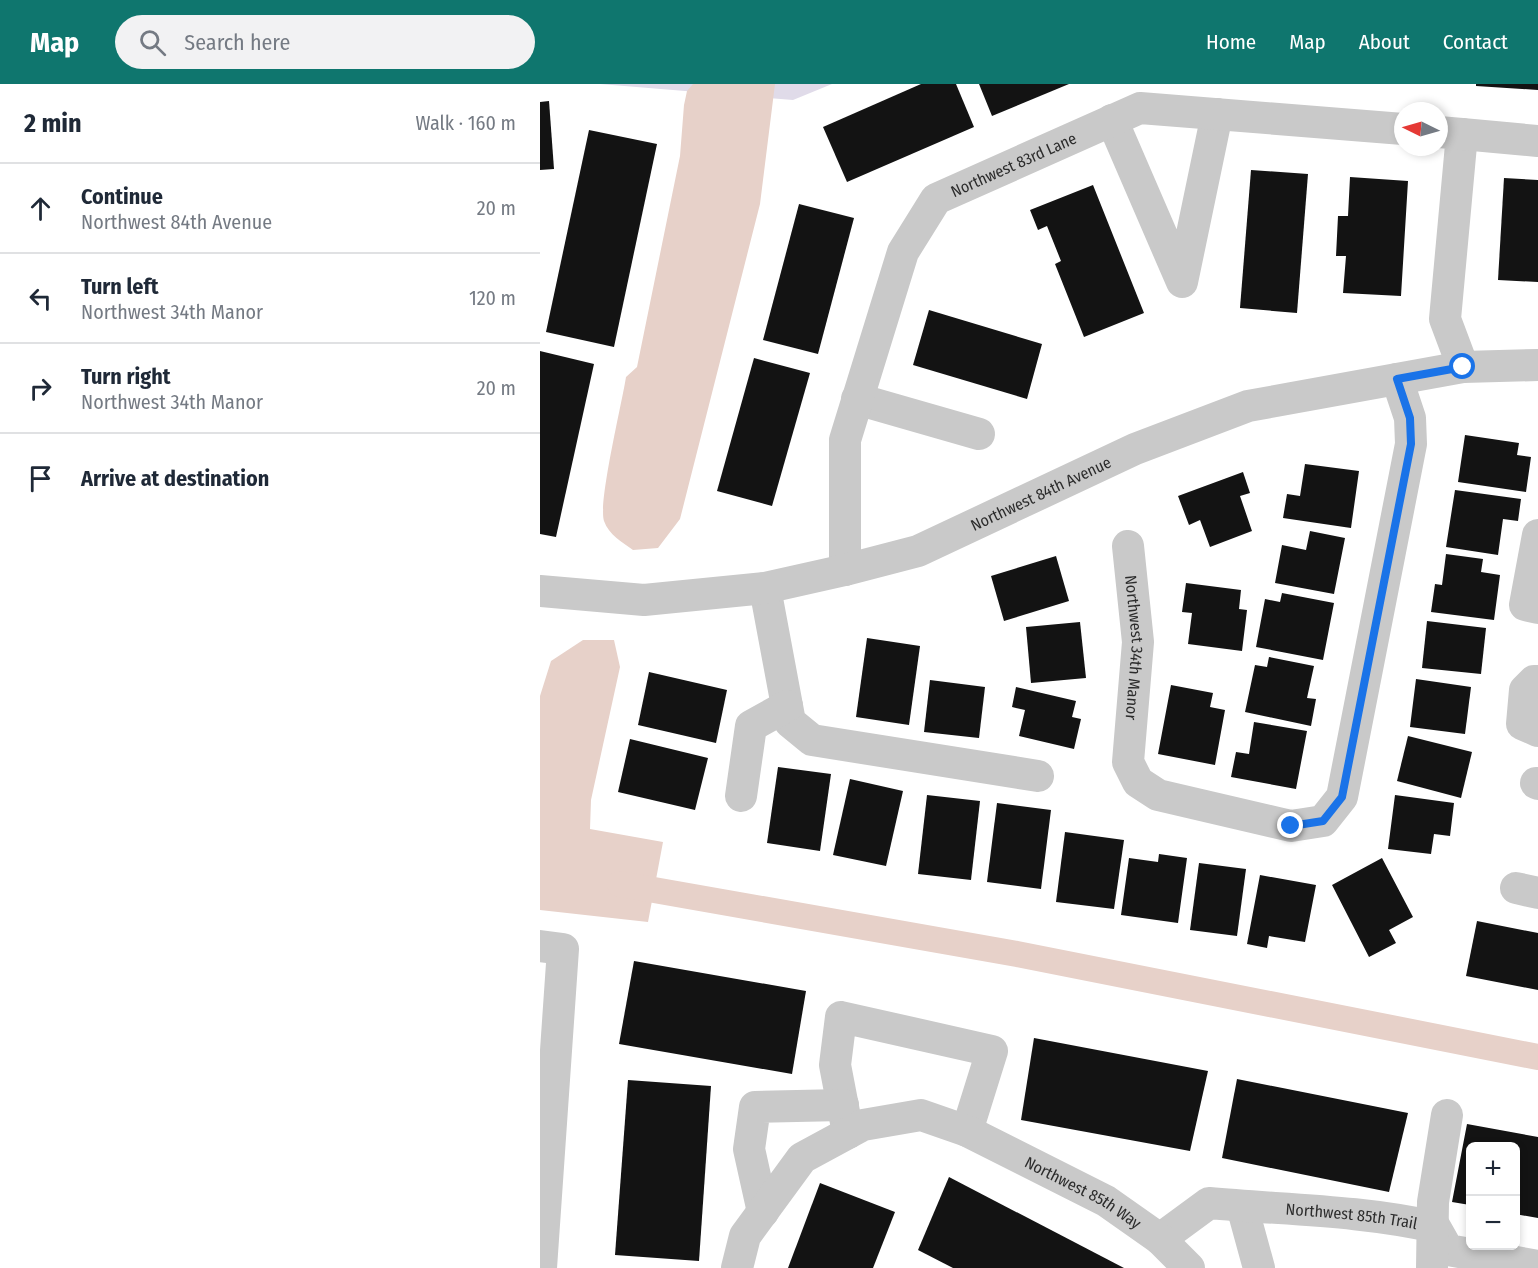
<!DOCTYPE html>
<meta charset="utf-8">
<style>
body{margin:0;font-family:"Fira Sans Condensed",sans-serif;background:#f2f2f3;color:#1f2937}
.controls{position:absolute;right:18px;bottom:18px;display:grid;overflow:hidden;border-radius:9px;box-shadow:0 3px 9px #0003}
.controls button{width:54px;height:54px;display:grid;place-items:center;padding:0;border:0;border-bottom:2px solid #e0e1e3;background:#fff;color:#1f2937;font:30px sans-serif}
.compass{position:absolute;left:854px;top:18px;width:54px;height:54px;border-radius:50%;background:#fff;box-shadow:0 3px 9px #0003;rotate:275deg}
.stop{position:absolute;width:18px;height:18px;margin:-14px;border:4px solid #1a73e8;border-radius:50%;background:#fff}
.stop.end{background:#1a73e8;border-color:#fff;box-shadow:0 2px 6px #0008}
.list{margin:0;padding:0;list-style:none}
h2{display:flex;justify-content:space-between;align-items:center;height:78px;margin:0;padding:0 24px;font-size:26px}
h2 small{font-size:20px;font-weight:400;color:#747a83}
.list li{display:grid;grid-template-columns:39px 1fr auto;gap:18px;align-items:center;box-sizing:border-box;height:90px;padding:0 24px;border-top:2px solid #e0e1e3}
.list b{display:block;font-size:22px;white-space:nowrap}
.list p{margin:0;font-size:20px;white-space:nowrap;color:#747a83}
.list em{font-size:20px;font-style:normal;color:#747a83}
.icon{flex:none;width:33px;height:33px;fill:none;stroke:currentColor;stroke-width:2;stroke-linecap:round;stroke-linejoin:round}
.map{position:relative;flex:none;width:998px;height:1184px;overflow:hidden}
header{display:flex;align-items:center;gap:36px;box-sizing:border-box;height:84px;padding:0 30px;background:#0f766e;color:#fff}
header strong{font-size:28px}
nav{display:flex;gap:33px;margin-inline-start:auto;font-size:21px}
.search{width:420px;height:54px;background:#f2f2f3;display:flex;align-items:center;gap:15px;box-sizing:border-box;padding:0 21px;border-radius:33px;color:#747a83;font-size:22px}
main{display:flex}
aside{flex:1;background:#fff}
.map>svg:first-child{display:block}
.green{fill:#e0dbe9}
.water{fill:#e7d1c9}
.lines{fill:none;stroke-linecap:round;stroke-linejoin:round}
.canal{stroke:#e7d1c9;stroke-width:26}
.building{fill:#131313}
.minor{stroke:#c9c9c9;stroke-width:32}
.route{stroke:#1a73e8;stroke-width:8}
.labels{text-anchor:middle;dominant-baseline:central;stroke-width:6;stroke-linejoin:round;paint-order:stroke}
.street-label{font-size:16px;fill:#2c2c2c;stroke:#fff}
</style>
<header>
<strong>Map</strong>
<div class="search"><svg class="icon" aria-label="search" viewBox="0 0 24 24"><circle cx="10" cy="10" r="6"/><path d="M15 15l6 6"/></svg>Search here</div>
<nav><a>Home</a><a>Map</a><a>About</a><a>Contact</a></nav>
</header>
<main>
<aside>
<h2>2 min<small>Walk · 160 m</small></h2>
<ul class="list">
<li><svg class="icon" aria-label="ahead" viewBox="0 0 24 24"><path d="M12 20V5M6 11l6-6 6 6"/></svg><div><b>Continue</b><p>Northwest 84th Avenue</p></div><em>20 m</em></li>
<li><svg class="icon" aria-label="left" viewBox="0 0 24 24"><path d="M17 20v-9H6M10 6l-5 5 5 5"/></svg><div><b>Turn left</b><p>Northwest 34th Manor</p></div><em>120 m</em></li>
<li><svg class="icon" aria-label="right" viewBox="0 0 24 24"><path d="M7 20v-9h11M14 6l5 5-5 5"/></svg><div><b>Turn right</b><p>Northwest 34th Manor</p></div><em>20 m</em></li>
<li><svg class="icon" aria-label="arrive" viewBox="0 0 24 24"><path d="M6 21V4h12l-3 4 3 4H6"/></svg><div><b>Arrive at destination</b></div></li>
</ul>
</aside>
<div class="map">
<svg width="998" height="1184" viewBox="0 0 998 1184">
<rect width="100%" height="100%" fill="#fff"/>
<polygon class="green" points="60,0 292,0 253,16"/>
<g class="water">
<path d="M153 0H235L220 120 140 435 118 464 93 466C82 458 69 451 64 437 58 419 82 319 86 293L97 283 140 72 144 21 147 7Z"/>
<polygon points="43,556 74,556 80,583 51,716 50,745 123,758 108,838 0,826 0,612 11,577"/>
</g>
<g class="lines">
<polyline class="canal" points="80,800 477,870 998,973"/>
</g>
<g class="building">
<polygon points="381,0 416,0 434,43 307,98 283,43"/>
<polygon points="439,0 529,0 452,32"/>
<polygon points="936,0 998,0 998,6 936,2"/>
<polygon points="9,17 14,85 0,86 0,18"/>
<polygon points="49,46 117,60 74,263 6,248"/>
<polygon points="711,86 768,90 757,229 700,224"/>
<polygon points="810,93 868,97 861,212 803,209 806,172 796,172 798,132 808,132"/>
<polygon points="964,94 998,96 998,198 958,196"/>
<polygon points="553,101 604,229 544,253 515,180 521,177 507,142 498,146 490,126"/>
<polygon points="259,120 314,134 278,270 223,256"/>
<polygon points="389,226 502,260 487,315 373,281"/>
<polygon points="0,267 54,280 16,453 0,450"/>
<polygon points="214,274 270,289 232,422 177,407"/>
<polygon points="925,351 979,359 977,371 991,373 986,408 918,398"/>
<polygon points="765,380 819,387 811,444 743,434 747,410 760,412"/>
<polygon points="703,388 710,409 700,412 712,447 670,463 660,436 649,441 638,412"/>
<polygon points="915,406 981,415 978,437 963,435 958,471 906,463"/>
<polygon points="770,447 805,454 794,510 735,499 742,461 766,466"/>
<polygon points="906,470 943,475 941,488 960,491 954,536 891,528 895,500 902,501"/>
<polygon points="516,472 529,517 464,537 451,492"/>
<polygon points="646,499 701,506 699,525 707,526 702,567 648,560 652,529 642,528"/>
<polygon points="742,509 794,519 783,576 716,563 725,515 740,518"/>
<polygon points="887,537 946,544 941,590 882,584"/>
<polygon points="540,538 546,594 491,599 486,543"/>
<polygon points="327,554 380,562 369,641 316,633"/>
<polygon points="729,573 774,582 767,614 776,615 771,642 705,628 715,581 727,583"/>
<polygon points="109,588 187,606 176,659 98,641"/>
<polygon points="876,595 931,603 925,650 870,643"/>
<polygon points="390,596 445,603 439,654 384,648"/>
<polygon points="631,601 673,609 670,623 685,626 675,681 618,670"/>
<polygon points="476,603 536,617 532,633 541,635 534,665 479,652 485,626 472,623"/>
<polygon points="714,638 767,647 756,705 691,693 696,668 709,670"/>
<polygon points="868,652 932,668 921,714 857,697"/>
<polygon points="90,655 168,674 155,726 78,708"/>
<polygon points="238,683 291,690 280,767 227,759"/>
<polygon points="310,695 363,707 346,782 293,771"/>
<polygon points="387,711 440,717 431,796 378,790"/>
<polygon points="855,711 914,719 910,752 894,750 891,770 848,765"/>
<polygon points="457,719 511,726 501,805 447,798"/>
<polygon points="525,748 584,756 574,825 516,818"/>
<polygon points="619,770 647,774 638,839 581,831 589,774 618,778"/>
<polygon points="842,774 873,833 849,846 856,859 829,873 792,801"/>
<polygon points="659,779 706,785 697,852 650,846"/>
<polygon points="720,791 776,801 765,858 729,852 727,864 707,860"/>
<polygon points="937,837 998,849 998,906 926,892"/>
<polygon points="94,877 266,907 252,990 79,960"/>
<polygon points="494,954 668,987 650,1067 481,1036"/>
<polygon points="697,995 868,1029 849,1108 682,1074"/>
<polygon points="88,996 171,1002 159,1177 75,1171"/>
<polygon points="927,1040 998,1053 998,1134 975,1130 975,1062 930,1062 930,1121 912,1118"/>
<polygon points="409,1093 584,1184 413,1184 378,1166"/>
<polygon points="280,1099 355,1128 333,1184 248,1184"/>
</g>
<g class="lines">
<g class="minor">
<polyline points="572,36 642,198 677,30"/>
<polyline points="899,48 922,50 905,235 923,283"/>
<polyline points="922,50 998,57"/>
<polyline points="317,315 439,350"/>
<polyline points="998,451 985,521 998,524"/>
<path id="s1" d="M588 462 598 558 588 678 598 698 618 711 751 742 783 737 802 713 871 360 870 334 857 295"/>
<path id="s2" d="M305 486V356L363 168 396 115 600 24 863 45"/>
<polyline points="225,504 250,638 272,656 498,692"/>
<path id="s3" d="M0 507 104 516 225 504 305 486 378 467 595 365 708 322 923 283 998 281"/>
<polyline points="998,597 994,597 985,606 982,640 998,647"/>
<polyline points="996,699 998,700"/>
<polyline points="201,712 211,642 247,622"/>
<polyline points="976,804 998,809"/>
<polyline points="0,862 23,865 1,1184"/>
<polyline points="308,1049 295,981 301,933 452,967 427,1047"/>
<polyline points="702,1122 719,1184"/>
<polyline points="223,1128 209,1065 215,1023 303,1021"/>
<path id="s4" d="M620 1155 669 1119C745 1126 820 1126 895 1143L908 1166 998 1182"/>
<path id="s5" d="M197 1184 205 1152 262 1074 323 1041 381 1031 427 1047 566 1117 620 1155 649 1184"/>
<polyline points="892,1184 893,1118 907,1031"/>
</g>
</g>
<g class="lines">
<polyline class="route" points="751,742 783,737 802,713 871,360 870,334 857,295 923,283"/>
</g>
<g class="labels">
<g class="street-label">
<text stroke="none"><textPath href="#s2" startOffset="474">Northwest 83rd Lane</textPath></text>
<text stroke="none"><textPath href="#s3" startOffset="519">Northwest 84th Avenue</textPath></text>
<text stroke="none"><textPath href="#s1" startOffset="102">Northwest 34th Manor</textPath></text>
<text stroke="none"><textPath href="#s5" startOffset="438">Northwest 85th Way</textPath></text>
<text stroke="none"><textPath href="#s4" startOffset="204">Northwest 85th Trail</textPath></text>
</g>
</g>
</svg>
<div class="controls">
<button>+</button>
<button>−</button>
</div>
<svg class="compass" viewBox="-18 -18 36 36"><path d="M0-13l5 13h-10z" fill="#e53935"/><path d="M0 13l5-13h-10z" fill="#747a83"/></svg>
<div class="stop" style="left:923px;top:283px"></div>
<div class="stop end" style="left:751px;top:742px"></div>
</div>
</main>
